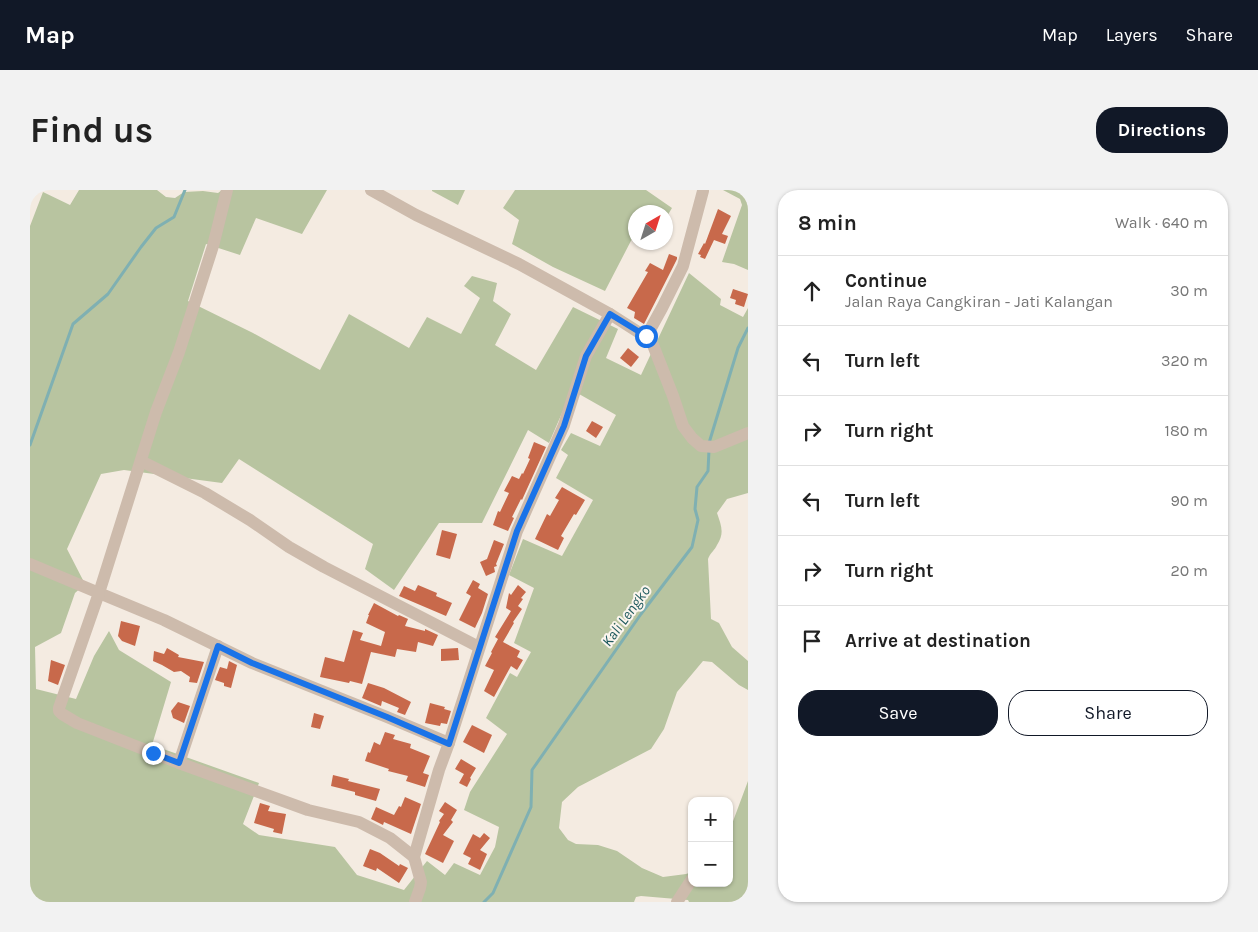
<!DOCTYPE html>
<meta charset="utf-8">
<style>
body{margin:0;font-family:Karla,sans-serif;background:#f2f2f2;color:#222}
.controls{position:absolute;right:15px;bottom:15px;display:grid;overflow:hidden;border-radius:10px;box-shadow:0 1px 4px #0004}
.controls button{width:45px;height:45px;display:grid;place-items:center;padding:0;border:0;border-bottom:1px solid #e0e0e0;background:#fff;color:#222;font:25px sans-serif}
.compass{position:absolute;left:598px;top:15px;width:45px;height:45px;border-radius:50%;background:#fff;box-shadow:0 1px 4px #0004;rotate:39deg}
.stop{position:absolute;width:15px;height:15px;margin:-11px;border:4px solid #1a73e8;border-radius:50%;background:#fff}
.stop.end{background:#1a73e8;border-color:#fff;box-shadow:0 1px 5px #0008}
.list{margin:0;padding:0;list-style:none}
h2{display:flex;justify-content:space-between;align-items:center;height:65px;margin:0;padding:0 20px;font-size:21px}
h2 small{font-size:16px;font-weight:400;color:#767676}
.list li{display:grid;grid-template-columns:32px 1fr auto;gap:15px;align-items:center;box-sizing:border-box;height:70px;padding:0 20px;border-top:1px solid #e0e0e0}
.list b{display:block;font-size:19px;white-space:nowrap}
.list p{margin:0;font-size:16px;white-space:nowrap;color:#767676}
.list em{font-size:16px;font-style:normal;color:#767676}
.actions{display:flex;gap:10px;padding:15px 20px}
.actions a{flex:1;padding:11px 0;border:1px solid #111827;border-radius:20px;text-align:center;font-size:18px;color:#111827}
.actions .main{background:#111827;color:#fff}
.icon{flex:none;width:28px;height:28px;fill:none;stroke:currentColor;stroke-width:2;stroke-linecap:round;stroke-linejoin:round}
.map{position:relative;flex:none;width:718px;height:712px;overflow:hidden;border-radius:20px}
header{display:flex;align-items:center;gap:30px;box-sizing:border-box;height:70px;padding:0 25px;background:#111827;color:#fff}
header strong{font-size:24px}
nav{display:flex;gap:28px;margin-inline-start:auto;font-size:18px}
.intro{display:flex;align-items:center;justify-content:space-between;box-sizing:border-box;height:120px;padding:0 30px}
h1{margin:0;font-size:35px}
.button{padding:12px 22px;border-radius:20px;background:#111827;color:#fff;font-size:18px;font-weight:700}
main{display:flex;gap:30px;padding:0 30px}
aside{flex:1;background:#fff;border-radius:20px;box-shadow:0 1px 4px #0004}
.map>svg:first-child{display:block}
.green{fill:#b8c4a0;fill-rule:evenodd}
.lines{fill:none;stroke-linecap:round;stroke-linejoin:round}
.stream{stroke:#7fb0b2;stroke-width:3}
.building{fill:#c8694b}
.minor{stroke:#cdbbac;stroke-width:12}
.route{stroke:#1a73e8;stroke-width:6}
.labels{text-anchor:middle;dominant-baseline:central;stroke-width:4;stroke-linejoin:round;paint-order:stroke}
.water-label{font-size:15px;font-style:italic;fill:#1f5a5e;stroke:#fbf5ee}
</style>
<header>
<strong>Map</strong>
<nav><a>Map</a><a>Layers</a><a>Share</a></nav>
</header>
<div class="intro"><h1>Find us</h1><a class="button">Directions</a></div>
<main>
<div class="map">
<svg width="718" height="712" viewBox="0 0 718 712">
<rect width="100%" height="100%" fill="#f4ebe1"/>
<g class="green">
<path d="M49 0H127L136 7 145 8 154 2 173 1 188 3 192 0H297L272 44 226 28 210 65 176 54 158 111 223 143 290 180 319 124 379 158 397 127 431 144 450 108 434 96 442 86 467 93 463 111 481 124 465 155 506 180 543 117 588 139 576 168 611 185 659 83 691 109 690 115 713 127 718 118V303L697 309 687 323C691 335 695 343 687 355 685 360 680 363 678 369L681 429 689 433 702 457 718 471V500L709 495 682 472 673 471 647 502 634 539 621 559 548 597 532 612 529 638 538 650 546 654 568 655 587 661 612 678 633 687 656 684 662 682V693H699V642L718 591V712H659L658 710 611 706 606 707 604 712H0V36L13 2 40 15ZM542 200 586 225 570 256 541 243 531 260 538 265 526 288 563 310 532 366 493 349 479 385 504 398 484 453 501 462 487 487 480 483 456 528 477 544 440 602 434 620 469 637 465 657 450 685 424 673 415 685 397 671 374 700 327 685 305 657 229 645 213 634 229 593 122 555 141 492 89 460 79 441 64 466 46 509 6 499 5 457 31 443 45 403 55 394 37 359 71 284 94 280 192 293 209 269 343 354 335 379 364 400 409 333H452L498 240 519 253Z"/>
<polygon points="402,0 435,0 428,15 402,1"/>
<polygon points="485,0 616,0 642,18 636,28 636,22 606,22 605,45 604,45 575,101 523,77 482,54 489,30 473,18"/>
<polygon points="693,0 718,0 718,80 704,74 692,72 712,15 710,9"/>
</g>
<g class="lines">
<g class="stream">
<polyline points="679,253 708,158 718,138"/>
<polyline points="0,255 43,134 78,104 111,57 126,38 144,27 155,0"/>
<polyline points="454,712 463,703 501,617 502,580 611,424 662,357 668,330 665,319 667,297 678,281 679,260"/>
</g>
</g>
<g class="building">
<polygon points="688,19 701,26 692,44 698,46 695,54 684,50 675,69 670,67 671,65 668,64 674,53 675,54"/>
<polygon points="639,64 647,67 647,69 641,81 614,134 604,128 605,122 597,118 618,82 615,81 620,73 633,80"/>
<polygon points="703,99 718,104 714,117 705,114 706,110 700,108"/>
<polygon points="598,158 609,167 601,177 590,168"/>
<polygon points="562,231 573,237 566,248 556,241"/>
<polygon points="504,252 516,257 492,310 491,309 482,327 484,328 478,341 463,335 468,321 470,322 479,303 474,301 482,286 489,289 492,283 493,284 500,269 498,268"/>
<polygon points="532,297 555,310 546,325 544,324 531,346 534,348 528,360 505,349 517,324 520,326 529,310 525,308"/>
<polygon points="412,340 427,344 420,369 406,365"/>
<polygon points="464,350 474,354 466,374 467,376 464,377 465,382 456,386 450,372 457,369"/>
<polygon points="443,390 450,394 448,398 458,404 452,423 445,438 429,430 441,406 436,403"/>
<polygon points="388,395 407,403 406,406 422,413 416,426 369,406 374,396 385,401"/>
<polygon points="488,395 496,402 491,408 493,409 488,416 492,419 483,432 484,433 473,452 490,461 487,467 493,470 487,480 481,476 464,507 454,501 464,480 455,476 462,463 461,462 468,449 465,447 481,421 476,418 479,403 481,405"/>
<polygon points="344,413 368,426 369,425 378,429 375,436 395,441 395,439 408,445 403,456 388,452 386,462 367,459 365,467 341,462 332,494 320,491 319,493 290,487 295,467 314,472 323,440 333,443 330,450 351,456 355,442 336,433 339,425 338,425"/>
<polygon points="91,431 110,436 105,456 92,451 88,446"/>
<polygon points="137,458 149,465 148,467 174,472 167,493 159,492 160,487 151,481 144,482 132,475 123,471 124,461 134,464"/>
<polygon points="428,458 429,470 411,471 411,459"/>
<polygon points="21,470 35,475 28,495 18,491"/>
<polygon points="199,471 207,475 201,498 194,496 194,493 185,490 190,477 197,479"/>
<polygon points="338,493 354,498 381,512 375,525 367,522 369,518 352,511 351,516 332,508"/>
<polygon points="148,512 160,516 154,533 143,528 141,521"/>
<polygon points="400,513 415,517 414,519 421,521 417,534 411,533 410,536 395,533"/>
<polygon points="284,523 294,526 290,539 281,537"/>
<polygon points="442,535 462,545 454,563 433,552"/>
<polygon points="355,542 365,545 363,549 381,554 380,558 400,566 393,583 399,585 395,597 376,591 378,586 358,581 359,579 335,571 338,562 340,563 344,552 350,555"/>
<polygon points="431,569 446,578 440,588 441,589 437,597 429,593 434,584 425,579"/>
<polygon points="303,585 319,589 318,591 350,599 346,611 325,605 325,602 301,596"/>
<polygon points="375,607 391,614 381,644 354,632 353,635 341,629 346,617 364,625 369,616 371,617"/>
<polygon points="415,612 427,620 421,630 423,632 413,645 424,651 413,673 395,664 410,632 409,631 414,624 409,621"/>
<polygon points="230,613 240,616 238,621 256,624 252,644 243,642 244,639 224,633"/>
<polygon points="454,643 460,648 450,660 457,664 450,680 438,674 441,668 433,664 443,644 450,648"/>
<polygon points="340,659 350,663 369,676 370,674 378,678 369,693 347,678 346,681 333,676"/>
</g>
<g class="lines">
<g class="minor">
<polyline points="197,0 183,56 149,162 126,222 69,403 134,430 222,473 357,527 419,553 409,580 384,667 391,692 390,698 385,712"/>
<polyline points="341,0 386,25 489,74 580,124 616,147 620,150 623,155 643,206 653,236 662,248 671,256 684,257 718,243"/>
<polyline points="616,147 632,118 653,76 673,1"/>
<polyline points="111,271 175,303 220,330 259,357 294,377 449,457"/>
<polyline points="0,374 69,403 29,518 29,521 32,524 47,533 149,573 278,620 329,632 360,648 384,667"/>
<polyline points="419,553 487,341 534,235 556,166 580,124"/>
<polyline points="149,573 188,456"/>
<polyline points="647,712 662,689"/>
</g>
</g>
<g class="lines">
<polyline class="route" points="123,563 149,573 188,456 222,473 357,527 419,554 487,341 534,236 556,166 580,124 616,146"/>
</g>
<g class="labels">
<g class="water-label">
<text transform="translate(596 426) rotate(-54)">Kali Lengko</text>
</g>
</g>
</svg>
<div class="controls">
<button>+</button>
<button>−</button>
</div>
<svg class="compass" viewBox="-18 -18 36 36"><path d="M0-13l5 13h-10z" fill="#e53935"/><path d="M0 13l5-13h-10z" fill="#767676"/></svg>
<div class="stop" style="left:616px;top:146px"></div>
<div class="stop end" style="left:123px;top:563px"></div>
</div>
<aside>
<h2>8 min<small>Walk · 640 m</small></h2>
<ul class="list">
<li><svg class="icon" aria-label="ahead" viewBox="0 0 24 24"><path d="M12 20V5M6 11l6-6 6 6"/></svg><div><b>Continue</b><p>Jalan Raya Cangkiran - Jati Kalangan</p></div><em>30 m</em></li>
<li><svg class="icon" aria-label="left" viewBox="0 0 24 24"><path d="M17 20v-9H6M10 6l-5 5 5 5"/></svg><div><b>Turn left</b></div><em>320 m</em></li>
<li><svg class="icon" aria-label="right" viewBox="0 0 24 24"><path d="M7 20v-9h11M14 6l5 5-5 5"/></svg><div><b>Turn right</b></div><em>180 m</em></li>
<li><svg class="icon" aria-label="left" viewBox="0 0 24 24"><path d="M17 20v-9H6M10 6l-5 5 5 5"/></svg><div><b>Turn left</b></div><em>90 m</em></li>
<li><svg class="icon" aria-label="right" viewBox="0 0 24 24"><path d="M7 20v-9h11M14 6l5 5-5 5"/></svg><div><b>Turn right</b></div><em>20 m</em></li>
<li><svg class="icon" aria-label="arrive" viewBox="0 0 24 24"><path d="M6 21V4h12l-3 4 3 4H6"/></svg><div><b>Arrive at destination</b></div></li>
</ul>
<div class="actions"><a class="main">Save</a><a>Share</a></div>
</aside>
</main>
